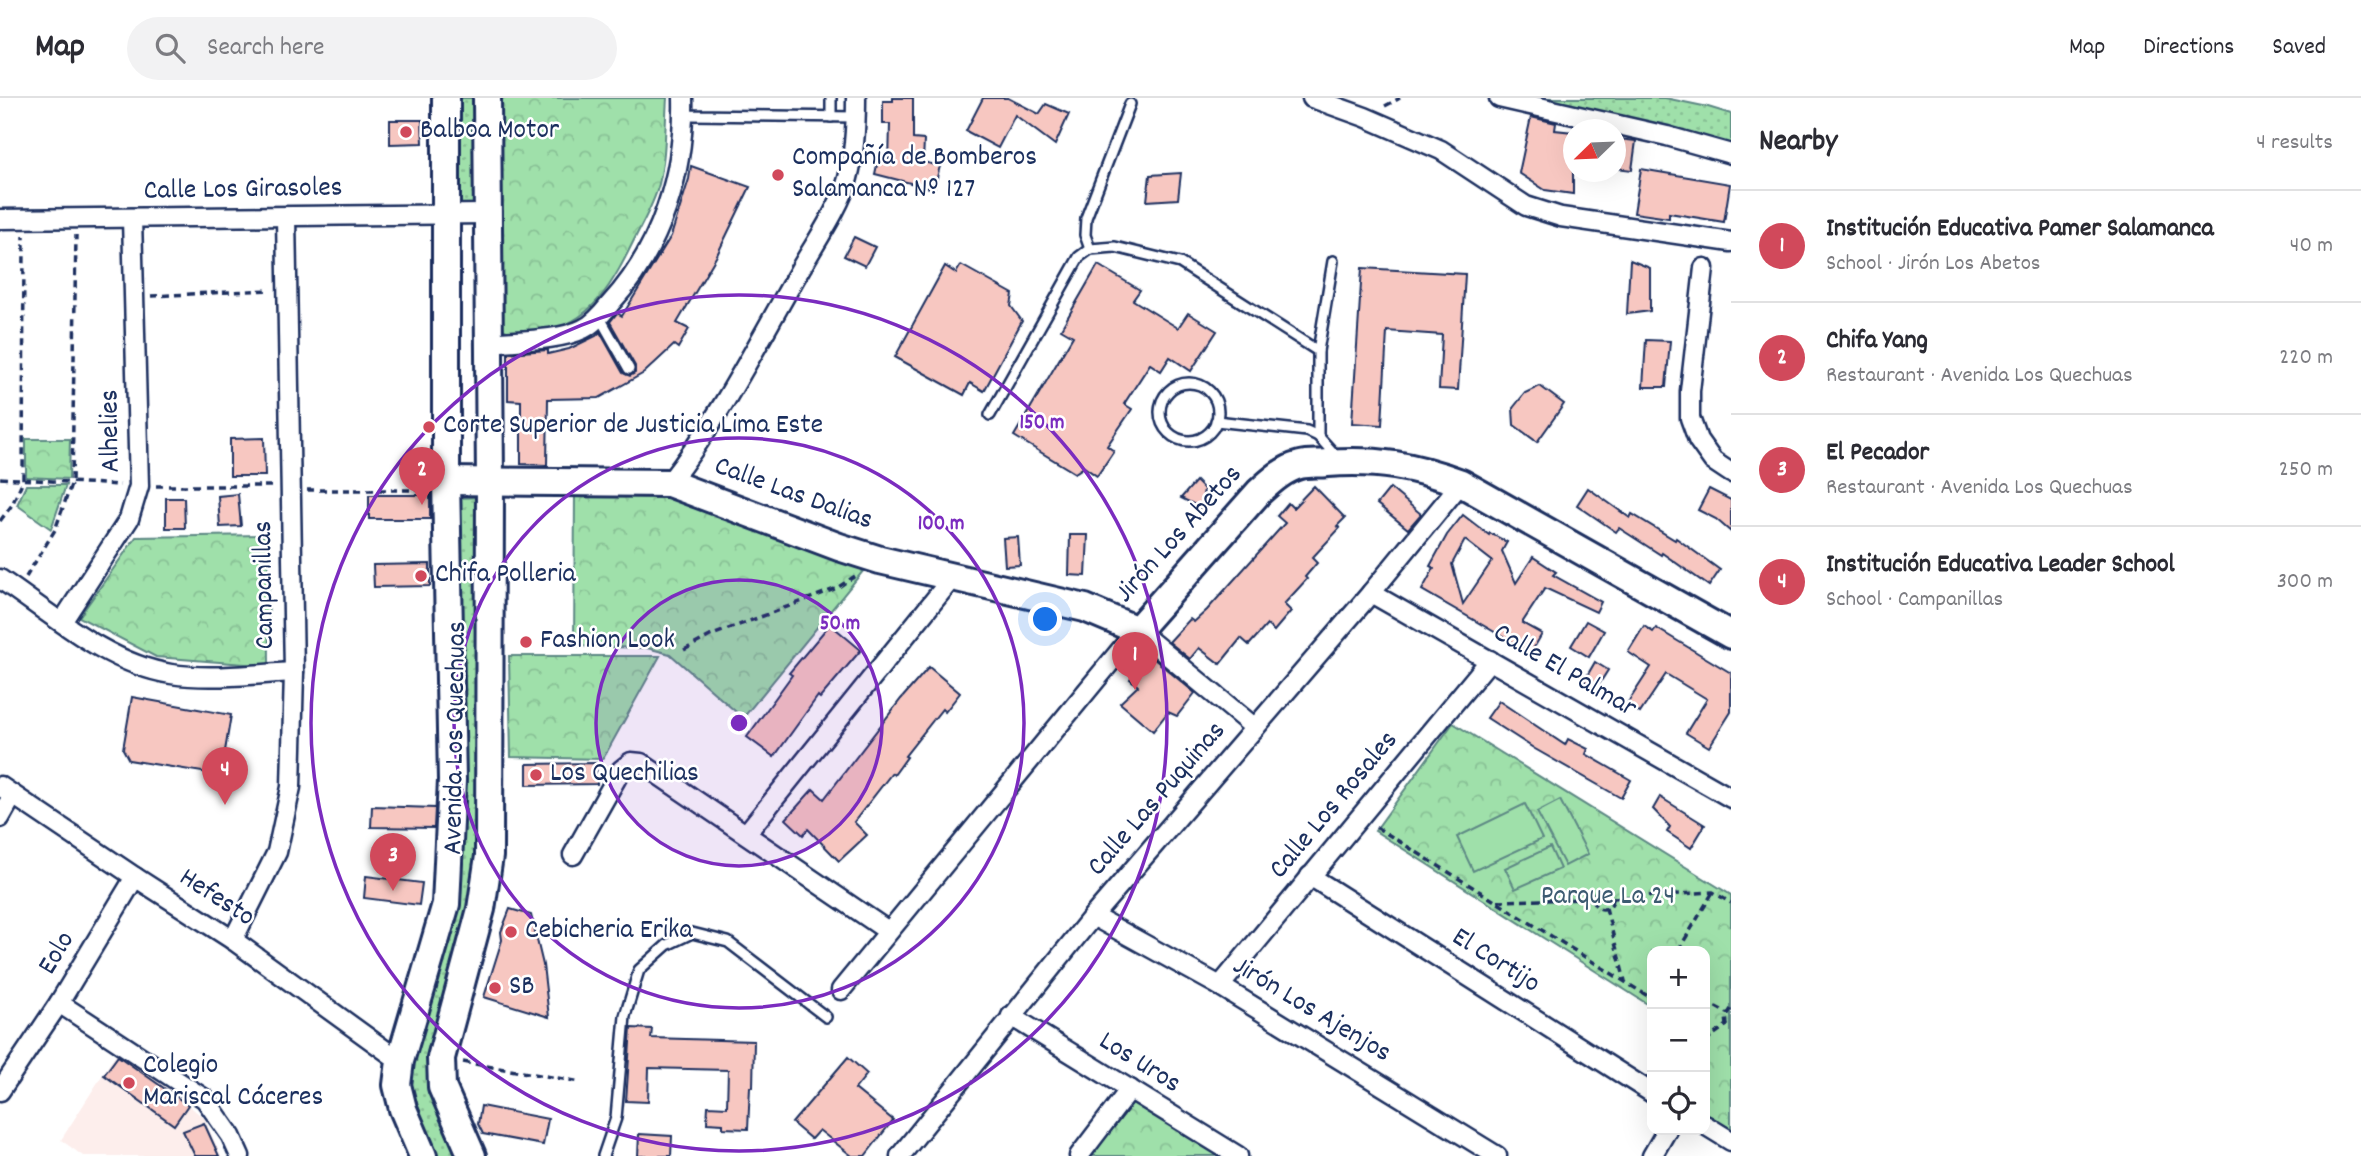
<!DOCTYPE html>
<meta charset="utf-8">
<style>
body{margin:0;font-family:Dekko,sans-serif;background:#f2f2f3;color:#2b2b33}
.controls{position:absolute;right:21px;bottom:21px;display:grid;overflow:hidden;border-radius:14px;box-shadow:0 7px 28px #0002}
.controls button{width:63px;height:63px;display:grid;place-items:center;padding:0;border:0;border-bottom:2px solid #e1e1e2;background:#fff;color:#2b2b33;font:35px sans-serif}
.compass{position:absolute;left:1563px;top:21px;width:63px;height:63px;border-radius:50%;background:#fff;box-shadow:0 7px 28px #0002;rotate:247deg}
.you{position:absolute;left:1046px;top:522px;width:24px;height:24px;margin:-18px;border:5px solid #fff;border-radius:50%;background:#1a73e8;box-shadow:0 0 0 10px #1a73e833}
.badge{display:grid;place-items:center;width:46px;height:46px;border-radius:50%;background:#d1495b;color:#fff;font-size:23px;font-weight:700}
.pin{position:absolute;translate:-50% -58px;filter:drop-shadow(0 2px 4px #0008)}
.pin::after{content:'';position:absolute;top:37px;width:24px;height:21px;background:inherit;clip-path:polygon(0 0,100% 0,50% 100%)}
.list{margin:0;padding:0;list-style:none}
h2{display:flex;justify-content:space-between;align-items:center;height:91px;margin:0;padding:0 28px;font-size:30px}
h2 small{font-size:23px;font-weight:400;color:#7c7c81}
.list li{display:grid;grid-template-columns:46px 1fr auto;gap:21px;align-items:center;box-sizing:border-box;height:112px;padding:0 28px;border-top:2px solid #e1e1e2}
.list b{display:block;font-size:26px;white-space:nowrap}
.list p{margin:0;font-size:23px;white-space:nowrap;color:#7c7c81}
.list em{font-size:23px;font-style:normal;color:#7c7c81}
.icon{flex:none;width:38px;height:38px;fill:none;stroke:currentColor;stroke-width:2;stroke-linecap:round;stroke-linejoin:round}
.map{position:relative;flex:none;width:1731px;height:1058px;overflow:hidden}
header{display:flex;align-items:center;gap:42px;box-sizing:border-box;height:98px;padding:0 35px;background:#fff;border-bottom:2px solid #e1e1e2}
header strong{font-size:33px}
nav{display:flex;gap:38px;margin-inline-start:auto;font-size:24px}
.search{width:490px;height:63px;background:#f2f2f3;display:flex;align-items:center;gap:18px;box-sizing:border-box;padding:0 24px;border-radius:38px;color:#7c7c81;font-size:26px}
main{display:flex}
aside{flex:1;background:#fff}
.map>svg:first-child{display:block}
.built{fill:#fdeeec}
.grass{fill:url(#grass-dots);stroke:#5d8884;stroke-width:2}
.park{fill:url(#park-crowns);stroke:#5d8884;stroke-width:2}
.pitch{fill:#9fe0aa;stroke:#5d8884;stroke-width:2}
.building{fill:#f7c7c1;stroke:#1b2f5e;stroke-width:2;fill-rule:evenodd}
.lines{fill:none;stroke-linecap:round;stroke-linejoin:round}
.lane-casing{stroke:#1b2f5e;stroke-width:14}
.street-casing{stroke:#1b2f5e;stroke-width:23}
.secondary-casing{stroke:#1b2f5e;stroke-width:32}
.path{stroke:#1b2f5e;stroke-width:3.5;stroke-dasharray:7 5;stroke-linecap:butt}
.lane{stroke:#fff;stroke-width:9}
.street{stroke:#fff;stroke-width:18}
.secondary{stroke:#fff;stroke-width:26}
.ring{fill:none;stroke:#7b2cbf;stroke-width:3.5}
.poi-dot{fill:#d1495b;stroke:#fff;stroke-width:2.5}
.labels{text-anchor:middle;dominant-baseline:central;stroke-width:5;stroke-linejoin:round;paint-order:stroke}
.poi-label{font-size:28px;fill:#1b2f5e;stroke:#fff;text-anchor:start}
.street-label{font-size:28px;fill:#1b2f5e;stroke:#fff}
.park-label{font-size:28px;fill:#3c5b71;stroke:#fff}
.centre{fill:#7b2cbf;stroke:#fff;stroke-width:3.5}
.ring-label{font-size:21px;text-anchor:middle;font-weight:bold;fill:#7b2cbf;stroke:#fff;stroke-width:5;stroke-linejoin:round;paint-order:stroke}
</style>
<header>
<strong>Map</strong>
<div class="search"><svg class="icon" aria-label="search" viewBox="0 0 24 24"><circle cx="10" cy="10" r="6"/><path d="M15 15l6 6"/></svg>Search here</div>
<nav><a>Map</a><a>Directions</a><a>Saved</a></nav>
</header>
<main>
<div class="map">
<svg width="1731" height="1058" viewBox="0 0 1731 1058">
<defs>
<pattern id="grass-dots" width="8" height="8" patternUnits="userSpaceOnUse" patternTransform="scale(1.75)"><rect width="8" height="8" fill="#9fe0aa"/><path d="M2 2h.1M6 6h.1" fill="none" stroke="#88c095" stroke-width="1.8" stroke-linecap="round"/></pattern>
<pattern id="park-crowns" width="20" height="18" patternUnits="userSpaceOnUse" patternTransform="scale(1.75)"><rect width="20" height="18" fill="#9fe0aa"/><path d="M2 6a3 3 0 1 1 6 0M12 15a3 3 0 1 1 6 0" fill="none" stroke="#88c095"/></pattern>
</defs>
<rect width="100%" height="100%" fill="#fff"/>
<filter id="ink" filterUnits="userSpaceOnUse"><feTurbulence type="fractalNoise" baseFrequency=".0143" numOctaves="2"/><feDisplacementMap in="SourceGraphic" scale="14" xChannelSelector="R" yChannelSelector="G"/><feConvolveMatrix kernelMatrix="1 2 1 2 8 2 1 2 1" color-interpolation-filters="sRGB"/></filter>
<g filter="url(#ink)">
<polygon class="built" points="119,951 204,1020 221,1058 83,1058 61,1042"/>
<g class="grass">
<polygon points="453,0 479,0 478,105 473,109 461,109 457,105"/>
<polygon points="1536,0 1665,0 1708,9 1731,16 1731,48"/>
<polygon points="481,399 484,657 472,814 430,946 428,978 460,1058 434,1058 407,985 442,849 458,400"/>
</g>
<g class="park">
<path d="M496 0H667C665 28 666 58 659 86 654 105 644 122 635 140 615 181 592 228 541 233 527 234 512 238 499 229Z"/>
<polygon points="26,341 70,341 69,381 26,379"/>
<polygon points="26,387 66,387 51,431 17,407"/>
<polygon points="575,394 658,396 683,402 709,410 864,472 743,620 670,556 647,550 574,548"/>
<polygon points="268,437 269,568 156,559 79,519 136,439"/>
<polygon points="509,558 660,558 603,661 511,659"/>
<polygon points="1453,625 1731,797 1731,1032 1705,1016 1705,853 1652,853 1652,909 1375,733"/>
<polygon points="1131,1002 1220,1058 1088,1058"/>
</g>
<g class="pitch">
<polygon points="1560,702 1588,756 1565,768 1537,714"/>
<polygon points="1525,706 1542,741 1473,773 1457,739"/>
<polygon points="1550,749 1560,771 1515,791 1505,770"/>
</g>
<g class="building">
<polygon points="893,0 913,0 913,41 924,42 923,64 940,68 934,91 875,76 878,62 889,65 890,26 883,26 883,3 893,3"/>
<polygon points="983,0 1008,0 1039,16 1046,6 1069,16 1055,47 1015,17 998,50 966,33"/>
<polygon points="1531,19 1556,25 1555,32 1573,34 1573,96 1545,92 1519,75"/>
<polygon points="390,22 422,22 423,45 390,46"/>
<polygon points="1619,41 1636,43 1632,72 1615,70"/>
<polygon points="691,68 750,89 716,159 677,225 689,231 678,250 674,247 644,275 599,300 548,301 547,367 521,366 521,303 508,302 508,255 548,252 548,256 569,251 596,238 600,234 623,275 630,278 635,275 635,268 610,224 617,215 622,218 671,138 689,81"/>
<polygon points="1641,71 1730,86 1724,124 1669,115 1669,120 1634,115"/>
<polygon points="1181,75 1178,101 1147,103 1150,77"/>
<polygon points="854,139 875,149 865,168 844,158"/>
<polygon points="1630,162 1650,170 1650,213 1627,216"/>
<polygon points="961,167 1013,196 1011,208 1022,223 984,293 970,285 964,297 895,259 945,168 956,175"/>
<polygon points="1098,167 1140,192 1133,202 1178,230 1188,215 1217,233 1191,273 1170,259 1161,273 1150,266 1124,306 1132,311 1107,348 1114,353 1097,378 1084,369 1075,375 1014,338 1073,238 1061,231"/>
<polygon points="1362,170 1465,176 1458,292 1439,291 1442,237 1387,233 1382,327 1352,325"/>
<polygon points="1646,242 1670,243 1666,289 1643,289"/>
<polygon points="1540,288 1564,306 1537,344 1514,327 1513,310 1525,295"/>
<polygon points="264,340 265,378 230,378 230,341"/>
<polygon points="1196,383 1204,391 1201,410 1181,400"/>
<polygon points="1314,388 1345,420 1337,428 1340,430 1312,460 1317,465 1305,479 1307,481 1284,506 1291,513 1274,533 1267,527 1249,547 1241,540 1220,566 1199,550 1190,561 1169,544 1190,521 1194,524 1207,512 1285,425 1277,418 1288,405 1293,410"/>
<polygon points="1390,390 1421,416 1408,431 1377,406"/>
<polygon points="1588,390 1630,420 1632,416 1675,442 1676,440 1720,472 1709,488 1662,455 1661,457 1619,430 1616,434 1577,407"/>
<polygon points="1709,391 1731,402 1731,434 1716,421 1698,412"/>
<polygon points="238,396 241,428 220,429 218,398"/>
<rect x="369" y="397" width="61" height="24"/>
<polygon points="166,400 184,400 185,430 166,430"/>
<path d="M1463 417 1489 437 1490 435 1507 444 1502 453 1516 485 1533 459 1556 474 1553 477 1601 504 1596 514 1545 490 1522 525 1542 536 1531 555 1422 492 1434 470 1430 468 1447 437ZM1465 442 1492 463 1463 506 1452 466Z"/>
<polygon points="1070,437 1088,437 1086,478 1069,477"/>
<polygon points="1018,439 1020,467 1005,468 1003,440"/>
<polygon points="430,466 430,488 374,489 373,467"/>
<polygon points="1586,523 1604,533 1589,559 1571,548"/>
<polygon points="830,526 861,552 820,600 818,598 774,659 747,639 792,577 789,575"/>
<polygon points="1644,528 1653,534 1656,530 1731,575 1731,614 1709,649 1686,635 1707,601 1666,576 1640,615 1627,606 1651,569 1628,554"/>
<polygon points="1147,555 1195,595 1177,618 1168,614 1153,633 1120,605 1138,588 1130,581"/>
<polygon points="1595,564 1608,572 1596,591 1584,583"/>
<polygon points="929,569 960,595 945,614 942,611 905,658 907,659 894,677 892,675 854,724 867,737 839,763 808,731 803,737 786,721 813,691 824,701 901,601"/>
<polygon points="132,599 231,617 225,653 208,675 129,662 123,651"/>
<polygon points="1499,603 1565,647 1568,641 1588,651 1586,656 1631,682 1621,700 1535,651 1487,620"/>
<polygon points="596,665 597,686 527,687 527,666"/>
<polygon points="1660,699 1705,727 1691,750 1667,734 1670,729 1653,711"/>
<polygon points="372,708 435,710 434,730 371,729"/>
<polygon points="366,778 422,785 419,807 364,800"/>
<polygon points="510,811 531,817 543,867 549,919 484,899 502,842 501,834"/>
<polygon points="631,930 652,931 651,940 754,943 753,989 750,989 748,1031 723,1030 723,1026 707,1025 708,1008 727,1009 728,972 649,970 648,1004 626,1003"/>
<polygon points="118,958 188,1007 174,1027 104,977"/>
<polygon points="848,959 867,976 855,991 893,1022 865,1058 852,1058 819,1032 811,1041 792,1025"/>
<polygon points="481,1008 548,1021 543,1047 483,1036 478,1026"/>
<polygon points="204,1025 219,1058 195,1058 183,1033"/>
<polygon points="639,1036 672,1038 671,1058 638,1058"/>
</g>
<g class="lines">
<g class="lane-casing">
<g id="lane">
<polyline points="683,14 691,17 856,19"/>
<polyline points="831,19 831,0"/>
<polyline points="1090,151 1085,137 1086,120 1130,6"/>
<polyline points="599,218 629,271"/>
<polyline points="1318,253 1333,163"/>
<circle cx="1189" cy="314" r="29"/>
<polyline points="990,317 1079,159 1090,151 1115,149 1180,165 1318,253 1318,338"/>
<polyline points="1216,323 1307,333 1318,338 1338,360"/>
<polyline points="603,1058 616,1020 625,918 639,872 667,847 692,835 728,844 826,919"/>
</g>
</g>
<g class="street-casing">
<g id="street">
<polyline points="1312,0 1365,19 1441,52 1526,108 1561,119 1731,144"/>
<polyline points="1499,0 1667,38 1731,56"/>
<polyline points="0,121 487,116"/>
<polyline points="1704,170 1690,293 1690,320 1698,342 1713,363 1731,375"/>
<path d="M488 245C515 242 559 243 583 231 594 226 603 215 610 206 661 151 685 74 683 0"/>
<path d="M669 385C720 320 757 246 798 175 812 150 842 106 848 80 855 54 856 27 856 0"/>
<path d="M0 481C52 516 107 566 171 576 211 582 254 576 294 574"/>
<polyline points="1371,495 1731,700"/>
<polyline points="62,524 129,421 139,388 132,120"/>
<polyline points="0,688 135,779 233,842 400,963"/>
<polyline points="0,720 13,697"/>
<polyline points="746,736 953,479"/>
<polyline points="573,757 621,672 631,664 641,665 888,833"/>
<polyline points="1310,778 1652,995"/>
<polyline points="1093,818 1220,888 1497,1058"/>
<polyline points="233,842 277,754 291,689 294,574 286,119"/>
<polyline points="1220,888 1490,562"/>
<polyline points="841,892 1137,532 1255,630"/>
<polyline points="59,905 205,1001 231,1038 240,1058"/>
<polyline points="1011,918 1238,1058"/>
<polyline points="0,993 59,905 135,779"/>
<polyline points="1705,1027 1731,1043"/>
<polyline points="900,1058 1093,818 1371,495 1461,385"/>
<polyline points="1079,1058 1130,991"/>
<polyline points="1652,1058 1667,1032"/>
</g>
</g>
<g class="secondary-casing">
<g id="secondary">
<path d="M446 383 669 385 839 449 880 462 1085 510 1137 532 1259 394C1271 383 1284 371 1300 367 1308 365 1319 366 1327 365 1377 361 1415 368 1461 385L1731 537"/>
<polyline points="423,1058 403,1011 397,987 400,963 446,806 452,682 446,383 446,0"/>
<polyline points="472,1058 442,989 441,960 481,811 489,758 490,382 487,0"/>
</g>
</g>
<g class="path">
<polyline points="1385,8 1400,0"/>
<polyline points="151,198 269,192"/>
<polyline points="0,380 120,387"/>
<polyline points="156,388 274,388"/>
<polyline points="307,392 426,392"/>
<polyline points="0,423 12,407 23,382 24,138"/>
<polyline points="26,479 55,432 72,384 76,137"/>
<polyline points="684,552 710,538 837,490 855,478"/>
<polyline points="1376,729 1651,900 1652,898"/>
<circle cx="1603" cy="801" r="10"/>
<polyline points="1613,800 1713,794 1731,805"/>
<polyline points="1498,803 1593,801"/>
<polyline points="1606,810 1625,883"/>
<polyline points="1678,853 1713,794"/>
<polyline points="1705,903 1727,915"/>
<polyline points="1731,911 1726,919 1727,927 1731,932"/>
<polyline points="1705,943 1727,927"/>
<polyline points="463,964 581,984"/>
</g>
<use href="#lane" class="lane"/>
<use href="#street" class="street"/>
<use href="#secondary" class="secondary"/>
</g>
</g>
<circle cx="739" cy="625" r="143" fill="#7b2cbf" fill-opacity=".12"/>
<g class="ring">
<circle cx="739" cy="625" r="143"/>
<circle cx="739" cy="625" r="285"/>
<circle cx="739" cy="625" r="428"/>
</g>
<g class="poi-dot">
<circle cx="406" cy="34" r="7"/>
<circle cx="778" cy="77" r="7"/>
<circle cx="429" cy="329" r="7"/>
<circle cx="421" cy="478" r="7"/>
<circle cx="526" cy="544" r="7"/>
<circle cx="536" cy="677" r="7"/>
<circle cx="511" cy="834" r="7"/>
<circle cx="495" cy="890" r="7"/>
<circle cx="129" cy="985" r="7"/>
</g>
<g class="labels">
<g class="poi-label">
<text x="420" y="34">Balboa Motor</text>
<text x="792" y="61">Compañía de Bomberos<tspan x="792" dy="32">Salamanca Nº 127</tspan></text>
<text x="443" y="329">Corte Superior de Justicia Lima Este</text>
<text x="435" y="478">Chifa Polleria</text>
<text x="540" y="544">Fashion Look</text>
<text x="550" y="677">Los Quechilias</text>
<text x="525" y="834">Cebicheria Erika</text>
<text x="509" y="890">SB</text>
<text x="143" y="969">Colegio<tspan x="143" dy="32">Mariscal Cáceres</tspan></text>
</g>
<g class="street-label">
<text transform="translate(243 93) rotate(-1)">Calle Los Girasoles</text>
<text transform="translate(112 333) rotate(-91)">Alhelies</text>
<text transform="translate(793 397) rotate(20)">Calle Las Dalias</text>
<text transform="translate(1180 437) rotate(-48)">Jirón Los Abetos</text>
<text transform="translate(266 487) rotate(-91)">Campanillas</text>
<text transform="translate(1564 574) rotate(30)">Calle El Palmar</text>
<text transform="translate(457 640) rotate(-89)">Avenida Los Quechuas</text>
<text transform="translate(1158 702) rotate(-49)">Calle Las Puquinas</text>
<text transform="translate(1335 708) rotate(-50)">Calle Los Rosales</text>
<text transform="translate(216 801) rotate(33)">Hefesto</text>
<text transform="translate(58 856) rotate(-59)">Eolo</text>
<text transform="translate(1495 864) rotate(32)">El Cortijo</text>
<text transform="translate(1311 913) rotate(31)">Jirón Los Ajenjos</text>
<text transform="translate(1139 966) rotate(32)">Los Uros</text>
</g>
<g class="park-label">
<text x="1608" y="800">Parque La 24</text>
</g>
</g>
<circle cx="739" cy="625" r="10" class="centre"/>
<g class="ring-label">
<text x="1042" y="330">150 m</text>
<text x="941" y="431">100 m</text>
<text x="840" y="531">50 m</text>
</g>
</svg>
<div class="controls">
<button>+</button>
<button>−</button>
<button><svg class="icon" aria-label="locate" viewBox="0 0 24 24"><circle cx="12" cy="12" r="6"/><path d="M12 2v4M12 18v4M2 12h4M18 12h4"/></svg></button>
</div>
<svg class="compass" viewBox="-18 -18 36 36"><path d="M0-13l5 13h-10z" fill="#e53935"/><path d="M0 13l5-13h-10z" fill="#7c7c81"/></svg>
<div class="you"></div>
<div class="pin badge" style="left:1135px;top:592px">1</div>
<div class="pin badge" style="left:422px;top:407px">2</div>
<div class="pin badge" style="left:393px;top:793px">3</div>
<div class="pin badge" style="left:225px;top:707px">4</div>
</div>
<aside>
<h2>Nearby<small>4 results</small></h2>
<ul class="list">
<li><span class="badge">1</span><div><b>Institución Educativa Pamer Salamanca</b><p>School · Jirón Los Abetos</p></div><em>40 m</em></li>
<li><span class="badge">2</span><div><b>Chifa Yang</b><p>Restaurant · Avenida Los Quechuas</p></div><em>220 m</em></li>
<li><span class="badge">3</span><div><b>El Pecador</b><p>Restaurant · Avenida Los Quechuas</p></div><em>250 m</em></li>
<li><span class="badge">4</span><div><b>Institución Educativa Leader School</b><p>School · Campanillas</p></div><em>300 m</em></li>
</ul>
</aside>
</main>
